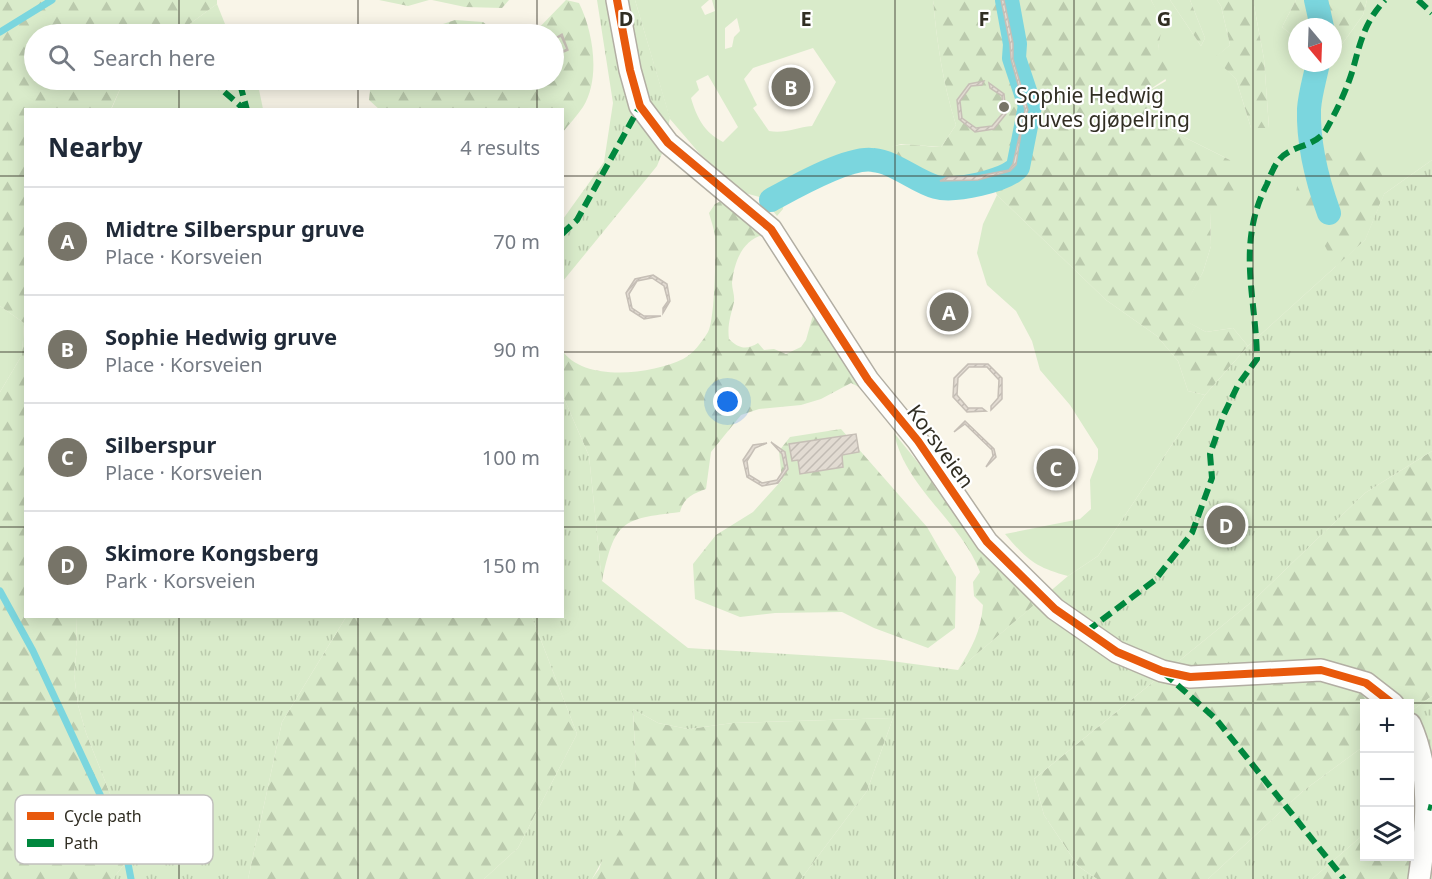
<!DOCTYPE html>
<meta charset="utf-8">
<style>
body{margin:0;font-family:"Noto Sans",sans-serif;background:#f6f6f7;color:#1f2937}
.controls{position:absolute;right:18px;bottom:18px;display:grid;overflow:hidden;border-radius:0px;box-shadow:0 3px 15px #0003}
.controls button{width:54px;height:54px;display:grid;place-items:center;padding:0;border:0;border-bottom:2px solid #e0e1e3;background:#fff;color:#1f2937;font:30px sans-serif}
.compass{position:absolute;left:1288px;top:18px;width:54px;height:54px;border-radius:50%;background:#fff;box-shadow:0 3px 15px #0003;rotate:161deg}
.you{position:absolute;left:728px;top:402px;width:21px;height:21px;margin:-15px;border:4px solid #fff;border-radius:50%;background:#1a73e8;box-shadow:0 0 0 9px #1a73e833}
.badge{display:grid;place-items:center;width:39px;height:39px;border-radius:50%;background:#777468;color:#fff;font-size:20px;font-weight:700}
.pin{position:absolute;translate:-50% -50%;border:3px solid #fff;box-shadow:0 2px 6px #0006}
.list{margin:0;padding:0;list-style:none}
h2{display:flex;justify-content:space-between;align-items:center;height:78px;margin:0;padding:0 24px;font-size:26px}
h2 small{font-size:20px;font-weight:400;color:#747a83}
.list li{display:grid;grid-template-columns:39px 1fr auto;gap:18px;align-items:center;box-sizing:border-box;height:108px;padding:0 24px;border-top:2px solid #e0e1e3}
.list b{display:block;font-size:22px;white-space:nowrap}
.list p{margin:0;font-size:20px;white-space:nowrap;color:#747a83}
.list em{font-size:20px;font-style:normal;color:#747a83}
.icon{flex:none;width:33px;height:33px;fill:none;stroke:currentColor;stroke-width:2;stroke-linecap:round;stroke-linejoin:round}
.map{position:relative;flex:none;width:1432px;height:879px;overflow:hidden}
.search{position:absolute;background:#fff;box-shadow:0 3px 15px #0003;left:24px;top:24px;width:540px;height:66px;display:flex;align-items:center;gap:15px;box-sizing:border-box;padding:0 21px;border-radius:33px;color:#747a83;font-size:22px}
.panel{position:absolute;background:#fff;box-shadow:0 3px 15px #0003;left:24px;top:108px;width:540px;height:510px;border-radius:0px}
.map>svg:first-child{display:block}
.grass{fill:#d9ebca;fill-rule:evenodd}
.forest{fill:url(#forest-firs)}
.park{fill:url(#park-tufts)}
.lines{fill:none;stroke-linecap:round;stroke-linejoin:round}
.stream{stroke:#7bd6de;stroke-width:7}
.canal{stroke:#7bd6de;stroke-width:24}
.building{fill:url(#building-hatch);stroke:#c6bfb6;stroke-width:1.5}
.minor-casing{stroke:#b2aea3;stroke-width:24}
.minor{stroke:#fefefc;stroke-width:21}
.quiet{stroke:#00873e;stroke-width:6;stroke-dasharray:12 6;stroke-linecap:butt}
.cycleway-casing{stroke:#fff;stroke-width:11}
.cycleway{stroke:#e8590c;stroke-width:8}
.grid{fill:none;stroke:#312e23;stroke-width:1.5;stroke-opacity:0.55}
.poi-dot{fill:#777468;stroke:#fff;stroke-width:2}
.labels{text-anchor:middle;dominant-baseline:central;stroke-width:4.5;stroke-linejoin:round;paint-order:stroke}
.poi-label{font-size:21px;fill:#312e23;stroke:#fff;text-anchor:start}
.street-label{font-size:21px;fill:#312e23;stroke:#fff}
.key{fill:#fff;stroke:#c1c0bd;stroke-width:1.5}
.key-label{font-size:16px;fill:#312e23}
.grid-label{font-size:20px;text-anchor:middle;font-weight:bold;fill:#312e23;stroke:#fff;stroke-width:4.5;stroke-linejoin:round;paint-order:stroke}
</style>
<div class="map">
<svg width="1432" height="879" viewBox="0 0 1432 879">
<defs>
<pattern id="forest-firs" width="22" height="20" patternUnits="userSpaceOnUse" patternTransform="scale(1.5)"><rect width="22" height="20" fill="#d9ebca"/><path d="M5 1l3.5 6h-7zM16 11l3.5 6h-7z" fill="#bbcaad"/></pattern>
<pattern id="park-tufts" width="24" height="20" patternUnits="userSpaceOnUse" patternTransform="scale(1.5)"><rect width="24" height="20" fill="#d9ebca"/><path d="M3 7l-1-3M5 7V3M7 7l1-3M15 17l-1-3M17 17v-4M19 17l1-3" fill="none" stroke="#bbcaad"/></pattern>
<pattern id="building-hatch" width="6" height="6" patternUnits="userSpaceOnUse" patternTransform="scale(1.5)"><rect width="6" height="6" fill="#e2dbd2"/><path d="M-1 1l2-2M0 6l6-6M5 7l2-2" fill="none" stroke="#c2bcb4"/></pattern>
</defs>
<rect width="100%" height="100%" fill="#f9f5e8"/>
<g class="grass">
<path d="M635 0H709L701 7 705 15 715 11 712 0H933C937 43 943 84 956 125L941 147 901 144 808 174 763 198 745 193 700 154 670 119ZM737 18 740 31 734 37 732 47 725 49V28ZM813 48 836 82 812 126C797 127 785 134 769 131L753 108 757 105 744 79 753 68ZM708 75 738 127 723 142C704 132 697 118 691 98L699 90 696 81Z"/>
<polygon points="1151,0 1170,0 1201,46 1205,38 1190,0 1217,0 1221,6 1230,45 1215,58 1236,79 1251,128 1269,128 1264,59 1253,0 1296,0 1282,27 1297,39 1297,63 1333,63 1333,48 1340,47 1363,15 1367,0 1432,0 1432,160 1384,194 1365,240 1248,346 1233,328 1206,332 1178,317 1203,272 1211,246 1210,212 1230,160 1162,126 1140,96 1166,81 1158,49 1162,21"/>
<polygon points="217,4 225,24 234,34 176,34"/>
<polygon points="124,80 257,80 263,109 111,110"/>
<path d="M997 195 1106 300 1157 336 1178 361 1188 391 1205 395 1098 556 1068 576C1036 568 1026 559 1005 534L1080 519 1091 509 1090 480 1098 459V449L1070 405 1040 370 1032 341 1016 311 987 285 977 253 983 224Z"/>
<polygon points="0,306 24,323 22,355 0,392"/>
</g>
<g class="forest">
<polygon points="0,0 217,0 217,4 176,34 34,34 34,80 124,80 111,109 26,110 26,616 76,617 77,648 74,674 78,705 86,733 133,852 113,879 0,879 0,392 22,355 24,323 0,306"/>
<polygon points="379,0 429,0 408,6"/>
<polygon points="432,0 509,0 502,8 465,7"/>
<path d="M566 0 579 3C593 31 601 78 583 107 577 116 569 124 563 132L562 110H380L369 100 371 80H554V34H533Z"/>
<path d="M933 0H1151L1163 21 1158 49 1176 72 1140 96 1162 126 1230 160 1240 200 1210 212 1211 246 1203 272 1179 317 1206 332 1233 328 1248 346 1205 395 1188 391 1178 361 1157 336 1106 300 997 195 994 187 933 192 871 167 840 173 784 199 783 209 777 216 763 198C805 176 851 153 899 145 911 143 927 147 941 147L956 125C943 84 937 43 933 0Z"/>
<polygon points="1170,0 1190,0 1205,38 1201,46"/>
<polygon points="1217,0 1253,0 1264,59 1269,128 1251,128 1236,79 1214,58 1230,45 1221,6"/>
<polygon points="1296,0 1367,0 1363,15 1340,47 1333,48 1333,27 1297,27 1297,39 1282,27"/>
<polygon points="455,20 483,22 498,34 413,34"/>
<polygon points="1379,146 1384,194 1365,240 1336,267 1296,191 1305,156"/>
<path d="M725 199 763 235C742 240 734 263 732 283 732 289 735 296 734 302 731 315 727 325 729 339 739 349 747 350 758 343L764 350 774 349 786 354 801 347 806 340 813 315 812 305 863 389 851 383 821 399 801 405 759 409 741 415 711 452 706 489C694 493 683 498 680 512 621 519 615 521 602 581L589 456 563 396 562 350C583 383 653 374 683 359 693 354 702 342 708 332 715 320 716 252 715 236 714 228 711 221 709 213L715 204Z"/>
<polygon points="841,429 927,527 956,577 955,628 928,648 874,628 842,612 775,613 740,617 695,599 693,564 716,535 753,512 782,480 779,451 790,437"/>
<path d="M894 433 963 518 1038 602 958 670C972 648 981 631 983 605L974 596 973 582 980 572C960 520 906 489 894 433Z"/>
<polygon points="1432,451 1432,696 1410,712 1410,704 1364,704 1364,746 1303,791 1208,879 1097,879 1078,866 1044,815 1034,779 1255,599 1365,493"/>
<polygon points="346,617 532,617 577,734 518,848 484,879 248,879 282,722"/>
<polygon points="633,709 658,723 688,729 733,723 893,718 867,791 801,879 592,879 599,869 636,769"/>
<polygon points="1432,776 1432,879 1312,879 1364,834 1364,856 1410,856 1410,795"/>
</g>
<g class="park">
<polygon points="597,0 635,0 670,118 663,151 657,166 563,281 563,219 604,162 613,103"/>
<polygon points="1432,160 1432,451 1365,493 1255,599 1034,779 1044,815 1078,866 1097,879 801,879 867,791 893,718 733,723 688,729 658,723 633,709 636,769 629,813 592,879 484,879 518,848 577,734 532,617 562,616 563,396 589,456 602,581 688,648 884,660 958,670 1068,576 1098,556 1205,395 1248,346 1365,240 1384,194"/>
<polygon points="76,617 346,617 282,722 248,879 113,879 133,852 86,733 78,705 74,674 77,648"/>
<polygon points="1432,696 1432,776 1410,795 1410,712"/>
<polygon points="1364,746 1364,834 1312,879 1208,879 1303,791"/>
</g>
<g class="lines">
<g class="stream">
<polyline points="0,32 52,0"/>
<polyline points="0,591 33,651 125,848 131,879"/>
</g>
<g class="canal">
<polyline points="1316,0 1322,27"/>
<path d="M1318 63C1315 78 1310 94 1309 109 1308 144 1317 180 1329 213"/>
<path d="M771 200C793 188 849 156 873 160 895 162 915 181 936 187 954 192 1007 181 1018 167L1030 106 1014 58 1015 44 1007 0"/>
</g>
</g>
<g class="building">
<polygon points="1001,0 1004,0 1013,43 1013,59 1028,110 1023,121 1016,165 1010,171 978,180 940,181 947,177 978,176 1009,170 1013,164 1025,110 1011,59 1010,44"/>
<polygon points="562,34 568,50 554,56 567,49 561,36 554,39"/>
<polygon points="235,80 245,80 244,84 234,85"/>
<polygon points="984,81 982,85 971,86 960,101 962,118 976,128 992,126 1003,113 1002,96 990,88 989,83 1004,94 1006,114 994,129 975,132 959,119 957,100 969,84"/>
<polygon points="653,275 667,284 670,301 663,313 663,308 668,301 664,286 652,278 637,281 629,294 632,308 644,316 661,316 644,319 630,310 626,293 635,279"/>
<polygon points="968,364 988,364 1002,378 1002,399 991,410 991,406 998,398 999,380 987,367 969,367 958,378 957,395 968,408 982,408 986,411 967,412 953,397 954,378"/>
<polygon points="965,421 994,449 996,457 986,467 993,456 992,450 965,424 954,432"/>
<polygon points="856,434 859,452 842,455 843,467 800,474 798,460 792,461 789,444"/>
<polygon points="771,442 785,452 788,469 778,483 762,486 747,477 743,460 753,445 767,443 755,448 747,461 749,475 762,483 777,480 785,468 782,454"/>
</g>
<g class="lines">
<g class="minor-casing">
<g id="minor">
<polyline points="617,0 630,70 640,106 668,143 771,229 868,380 918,441 987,542 1055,609 1117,652 1162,671 1190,677 1321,670 1366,683 1393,704"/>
<path d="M1410 724C1432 773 1427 826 1419 879"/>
</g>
</g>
<use href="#minor" class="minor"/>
<g class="quiet">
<polyline points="1418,0 1432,13"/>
<polyline points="209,34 220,27 228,32"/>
<polyline points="211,80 245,110"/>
<polyline points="240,84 247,110"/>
<polyline points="562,234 577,220 640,106"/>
<path d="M1087 631 1155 580 1192 533 1212 478 1210 454 1224 414 1238 385 1257 359C1256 295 1236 245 1267 184 1270 176 1274 166 1279 160 1291 144 1317 148 1327 128 1337 110 1347 89 1353 69 1360 43 1365 21 1385 0"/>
<polyline points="1164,673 1216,719 1344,879"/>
<polyline points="1428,807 1432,808"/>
</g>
<g class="cycleway-casing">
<polyline id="cycleway" points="617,0 630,70 640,106 668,143 771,229 868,380 918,441 987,542 1055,609 1117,652 1162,671 1190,677 1321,670 1366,683 1393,704"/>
</g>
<use href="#cycleway" class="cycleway"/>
</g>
<path class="grid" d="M179 0V34M358 0V34M537 0V34M716 0V879M895 0V879M1074 0V879M1253 0V879M179 80V110M358 80V110M537 80V110M0 176H26M562 176H1432M0 352H26M562 352H1432M0 527H26M562 527H1432M179 616V879M358 616V879M537 616V879M0 703H1432"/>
<circle class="poi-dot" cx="1004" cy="107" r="6"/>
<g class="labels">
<g class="poi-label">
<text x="1016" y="95">Sophie Hedwig<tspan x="1016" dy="24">gruves gjøpelring</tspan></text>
</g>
<g class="street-label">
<text transform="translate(941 446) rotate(54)">Korsveien</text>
</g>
</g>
<rect x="15" y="795" width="198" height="69" rx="9" class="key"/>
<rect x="27" y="812" width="27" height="8" fill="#e8590c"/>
<rect x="27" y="839" width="27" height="8" fill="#00873e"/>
<g class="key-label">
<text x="64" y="822">Cycle path</text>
<text x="64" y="849">Path</text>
</g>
<g class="grid-label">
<text x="626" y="26">D</text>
<text x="806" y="26">E</text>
<text x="984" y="26">F</text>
<text x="1164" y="26">G</text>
</g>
</svg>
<div class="controls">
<button>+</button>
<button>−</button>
<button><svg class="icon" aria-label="layers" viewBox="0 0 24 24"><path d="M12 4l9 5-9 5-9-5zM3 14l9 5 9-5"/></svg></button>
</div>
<svg class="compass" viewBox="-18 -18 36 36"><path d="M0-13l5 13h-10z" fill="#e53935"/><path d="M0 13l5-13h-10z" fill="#747a83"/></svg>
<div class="you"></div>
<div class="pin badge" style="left:949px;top:312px">A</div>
<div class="pin badge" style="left:791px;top:87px">B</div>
<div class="pin badge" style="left:1056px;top:468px">C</div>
<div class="pin badge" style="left:1226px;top:525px">D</div>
<div class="search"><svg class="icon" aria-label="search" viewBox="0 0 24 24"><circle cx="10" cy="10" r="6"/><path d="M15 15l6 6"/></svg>Search here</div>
<section class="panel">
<h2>Nearby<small>4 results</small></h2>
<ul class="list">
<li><span class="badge">A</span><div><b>Midtre Silberspur gruve</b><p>Place · Korsveien</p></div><em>70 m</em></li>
<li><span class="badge">B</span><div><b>Sophie Hedwig gruve</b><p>Place · Korsveien</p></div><em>90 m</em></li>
<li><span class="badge">C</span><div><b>Silberspur</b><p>Place · Korsveien</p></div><em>100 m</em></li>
<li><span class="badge">D</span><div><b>Skimore Kongsberg</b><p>Park · Korsveien</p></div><em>150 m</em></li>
</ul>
</section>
</div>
